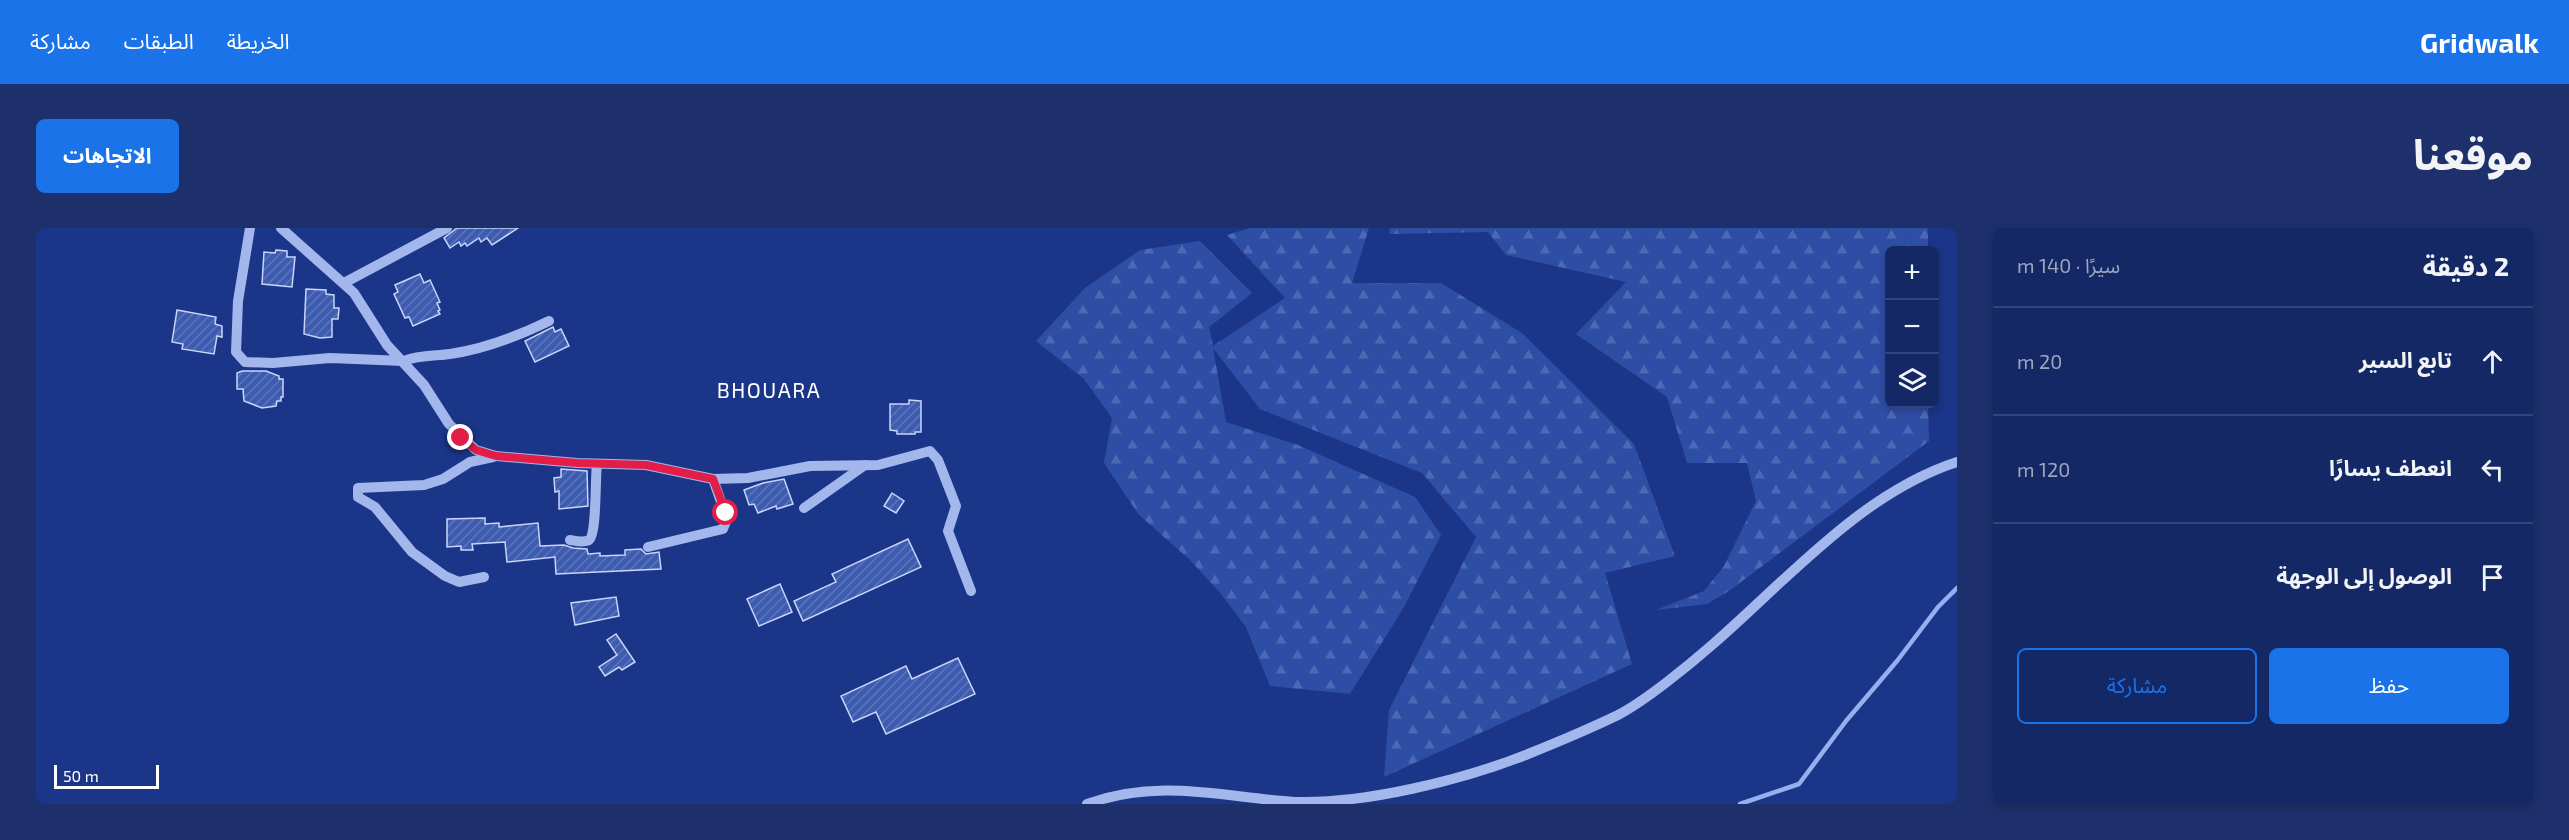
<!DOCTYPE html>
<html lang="ar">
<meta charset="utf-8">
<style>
body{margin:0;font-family:"Exo 2","Noto Sans Arabic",sans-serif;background:#1d306c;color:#f1f3f6;direction:rtl}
.controls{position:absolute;right:18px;top:18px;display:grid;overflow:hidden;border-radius:9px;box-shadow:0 3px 9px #0003}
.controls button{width:54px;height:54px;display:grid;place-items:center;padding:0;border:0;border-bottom:2px solid #33447a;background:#142866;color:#f1f3f6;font:30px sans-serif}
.scale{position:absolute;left:18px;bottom:15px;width:105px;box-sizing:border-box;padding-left:6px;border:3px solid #fff;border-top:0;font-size:16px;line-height:21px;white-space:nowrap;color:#fff;-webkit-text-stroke:4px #1b3688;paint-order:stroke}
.stop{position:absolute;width:18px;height:18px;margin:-14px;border:4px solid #e11d48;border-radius:50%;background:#fff}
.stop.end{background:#e11d48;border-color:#fff;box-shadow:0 2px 6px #0008}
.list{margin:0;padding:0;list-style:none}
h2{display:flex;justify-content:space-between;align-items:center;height:78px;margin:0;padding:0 24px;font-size:26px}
h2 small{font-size:20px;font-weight:400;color:#9da6bf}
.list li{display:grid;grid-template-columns:39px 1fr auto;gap:18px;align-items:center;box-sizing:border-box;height:108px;padding:0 24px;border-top:2px solid #33447a}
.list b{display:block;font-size:22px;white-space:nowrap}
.list em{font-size:20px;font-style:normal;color:#9da6bf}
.actions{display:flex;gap:12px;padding:18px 24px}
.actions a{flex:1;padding:14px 0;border:2px solid #1a73e8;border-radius:9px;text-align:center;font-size:21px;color:#1a73e8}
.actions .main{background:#1a73e8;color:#fff}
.icon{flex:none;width:33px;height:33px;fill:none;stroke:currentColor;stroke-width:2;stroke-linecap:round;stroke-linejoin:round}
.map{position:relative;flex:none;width:1921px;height:576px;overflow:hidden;direction:ltr;border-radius:9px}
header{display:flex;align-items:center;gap:36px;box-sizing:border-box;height:84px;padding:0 30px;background:#1a73e8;color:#fff}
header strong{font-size:28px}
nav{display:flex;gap:33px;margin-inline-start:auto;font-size:21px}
.intro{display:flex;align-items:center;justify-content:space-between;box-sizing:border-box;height:144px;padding:0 36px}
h1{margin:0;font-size:42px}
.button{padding:15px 27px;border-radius:9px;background:#1a73e8;color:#fff;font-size:21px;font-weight:700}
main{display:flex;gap:36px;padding:0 36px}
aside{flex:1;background:#142866;border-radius:9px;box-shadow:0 3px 9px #0003}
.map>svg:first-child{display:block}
.forest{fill:url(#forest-firs)}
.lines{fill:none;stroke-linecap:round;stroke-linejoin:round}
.stream{stroke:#96afee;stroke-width:4.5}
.building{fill:url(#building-hatch);stroke:#c8d5f9;stroke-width:1.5}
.minor{stroke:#a3b7ec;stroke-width:10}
.route{stroke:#e11d48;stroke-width:8}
.labels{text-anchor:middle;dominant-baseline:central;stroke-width:4.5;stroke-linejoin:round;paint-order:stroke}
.quarter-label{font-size:21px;letter-spacing:1.5px;fill:#fff;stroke:#1b3688}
</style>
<header>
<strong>Gridwalk</strong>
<nav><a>الخريطة</a><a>الطبقات</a><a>مشاركة</a></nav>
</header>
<div class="intro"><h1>موقعنا</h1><a class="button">الاتجاهات</a></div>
<main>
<aside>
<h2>2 دقيقة<small>سيرًا · 140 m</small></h2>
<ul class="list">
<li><svg class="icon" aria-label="ahead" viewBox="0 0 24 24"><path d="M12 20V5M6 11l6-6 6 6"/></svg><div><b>تابع السير</b></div><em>20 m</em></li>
<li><svg class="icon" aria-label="left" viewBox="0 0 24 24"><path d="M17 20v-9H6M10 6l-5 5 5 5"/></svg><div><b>انعطف يسارًا</b></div><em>120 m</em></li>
<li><svg class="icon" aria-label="arrive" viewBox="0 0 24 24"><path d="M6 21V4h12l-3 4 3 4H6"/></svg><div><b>الوصول إلى الوجهة</b></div></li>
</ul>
<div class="actions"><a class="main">حفظ</a><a>مشاركة</a></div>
</aside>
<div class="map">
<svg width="1921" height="576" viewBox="0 0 1921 576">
<defs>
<pattern id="forest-firs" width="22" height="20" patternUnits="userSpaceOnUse" patternTransform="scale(1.5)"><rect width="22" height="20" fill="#2e4ea6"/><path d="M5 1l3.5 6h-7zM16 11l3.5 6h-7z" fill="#4d69b3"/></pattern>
<pattern id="building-hatch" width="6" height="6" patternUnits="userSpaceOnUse" patternTransform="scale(1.5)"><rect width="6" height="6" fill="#3e5caf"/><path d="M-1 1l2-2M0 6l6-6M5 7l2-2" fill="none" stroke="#5b74bb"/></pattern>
</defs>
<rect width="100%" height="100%" fill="#1b3688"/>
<g class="forest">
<polygon points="1214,0 1333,0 1316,55 1405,55 1486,105 1598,216 1639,328 1569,345 1596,436 1348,549 1353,482 1440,309 1386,245 1224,181 1177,120 1190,194 1262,217 1379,269 1405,307 1368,379 1314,466 1234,458 1210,399 1185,366 1153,331 1103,287 1068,235 1076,190 1048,151 1000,113 1049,60 1104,22 1164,13 1216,65 1173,99 1177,118 1249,70 1191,7"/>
<polygon points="1354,0 1892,0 1892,22 1854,22 1854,176 1892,176 1893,213 1693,363 1671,376 1620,382 1668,363 1688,338 1720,273 1711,235 1651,235 1631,169 1540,106 1590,54 1470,27 1452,4 1353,6"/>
</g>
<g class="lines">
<polyline class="stream" points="1704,576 1763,556 1810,493 1861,433 1902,379 1921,360"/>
</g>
<g class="building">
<polygon points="421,0 482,0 456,17 451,10 445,14 443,10 431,18 429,15 425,18 423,14 414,20 408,10"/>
<polygon points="240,22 251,23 251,29 259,29 256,59 226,56 228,24 239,25"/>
<polygon points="384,46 388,55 394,52 404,74 401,75 404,82 402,83 404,86 377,98 373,89 369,90 358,66 362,64 359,57"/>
<polygon points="270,61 290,62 290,66 298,67 298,80 303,80 302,91 296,91 296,109 284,110 268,106"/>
<polygon points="141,82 180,89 179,96 186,98 186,109 181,108 178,126 146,121 147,116 136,114"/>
<polygon points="517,99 519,104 525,101 533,118 499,134 489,113"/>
<polygon points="206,143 230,143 243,148 243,151 247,151 247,169 245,169 245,173 241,173 240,178 226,180 208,173 207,161 201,161 201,145"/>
<polygon points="873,172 885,173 885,204 879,204 879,206 861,206 861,203 854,202 854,176 873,176"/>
<polygon points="525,241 551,243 552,278 523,281 523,263 519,264 518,250 525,249"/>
<polygon points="748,251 757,276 741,281 740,278 722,285 718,276 713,277 708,262 727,255"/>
<polygon points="856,265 868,273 860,285 848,278"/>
<polygon points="449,290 449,296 463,295 463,299 502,295 504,318 528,317 537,320 551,321 552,326 564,325 564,328 589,327 589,322 605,321 610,326 623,324 625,341 520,346 519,329 471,334 469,314 436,316 437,322 425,322 425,318 411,319 411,291"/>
<polygon points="872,311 885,339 767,393 758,373 800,354 796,346"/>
<polygon points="744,356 756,384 723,398 711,371"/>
<polygon points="580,369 583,388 539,397 535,375"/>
<polygon points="580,406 599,434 586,442 583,439 569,448 563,439 581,427 571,412"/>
<polygon points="922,430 939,466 850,506 840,484 817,494 805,468 870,438 876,451"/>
</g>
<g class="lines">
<g class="minor">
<path d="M214 0 202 73 200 124 209 134 237 135 294 130 368 133C382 127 399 128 414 126 449 121 482 108 513 93"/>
<polyline points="245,0 318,65 351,117 388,157 413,196 440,222 460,228 541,235 610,237 677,251 712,250 774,238 842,237 894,223 902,232 920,278 912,303 935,363"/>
<polyline points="308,55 411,0"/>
<polyline points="768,280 829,237"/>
<path d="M534 312C539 313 548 315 553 312 561 306 559 249 561 236"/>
<polyline points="612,319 687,301 691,291 677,251"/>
<polyline points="448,349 423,354 409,348 376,324 339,279 322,269 322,260 388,257 407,251 434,234 457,229"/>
<path d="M1051 576C1124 550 1185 569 1259 574 1329 576 1427 552 1492 526 1522 514 1553 501 1582 487 1609 473 1652 438 1676 417 1750 353 1825 265 1921 234"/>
</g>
</g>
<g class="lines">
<polyline class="route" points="425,210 440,222 460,228 541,235 610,237 677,251 690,285"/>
</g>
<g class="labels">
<g class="quarter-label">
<text x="733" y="161">BHOUARA</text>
</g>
</g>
</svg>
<div class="controls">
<button>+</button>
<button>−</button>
<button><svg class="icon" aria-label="layers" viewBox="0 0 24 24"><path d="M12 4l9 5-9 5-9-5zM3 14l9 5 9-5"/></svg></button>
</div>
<div class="scale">50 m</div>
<div class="stop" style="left:690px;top:285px"></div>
<div class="stop end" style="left:425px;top:210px"></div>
</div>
</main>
